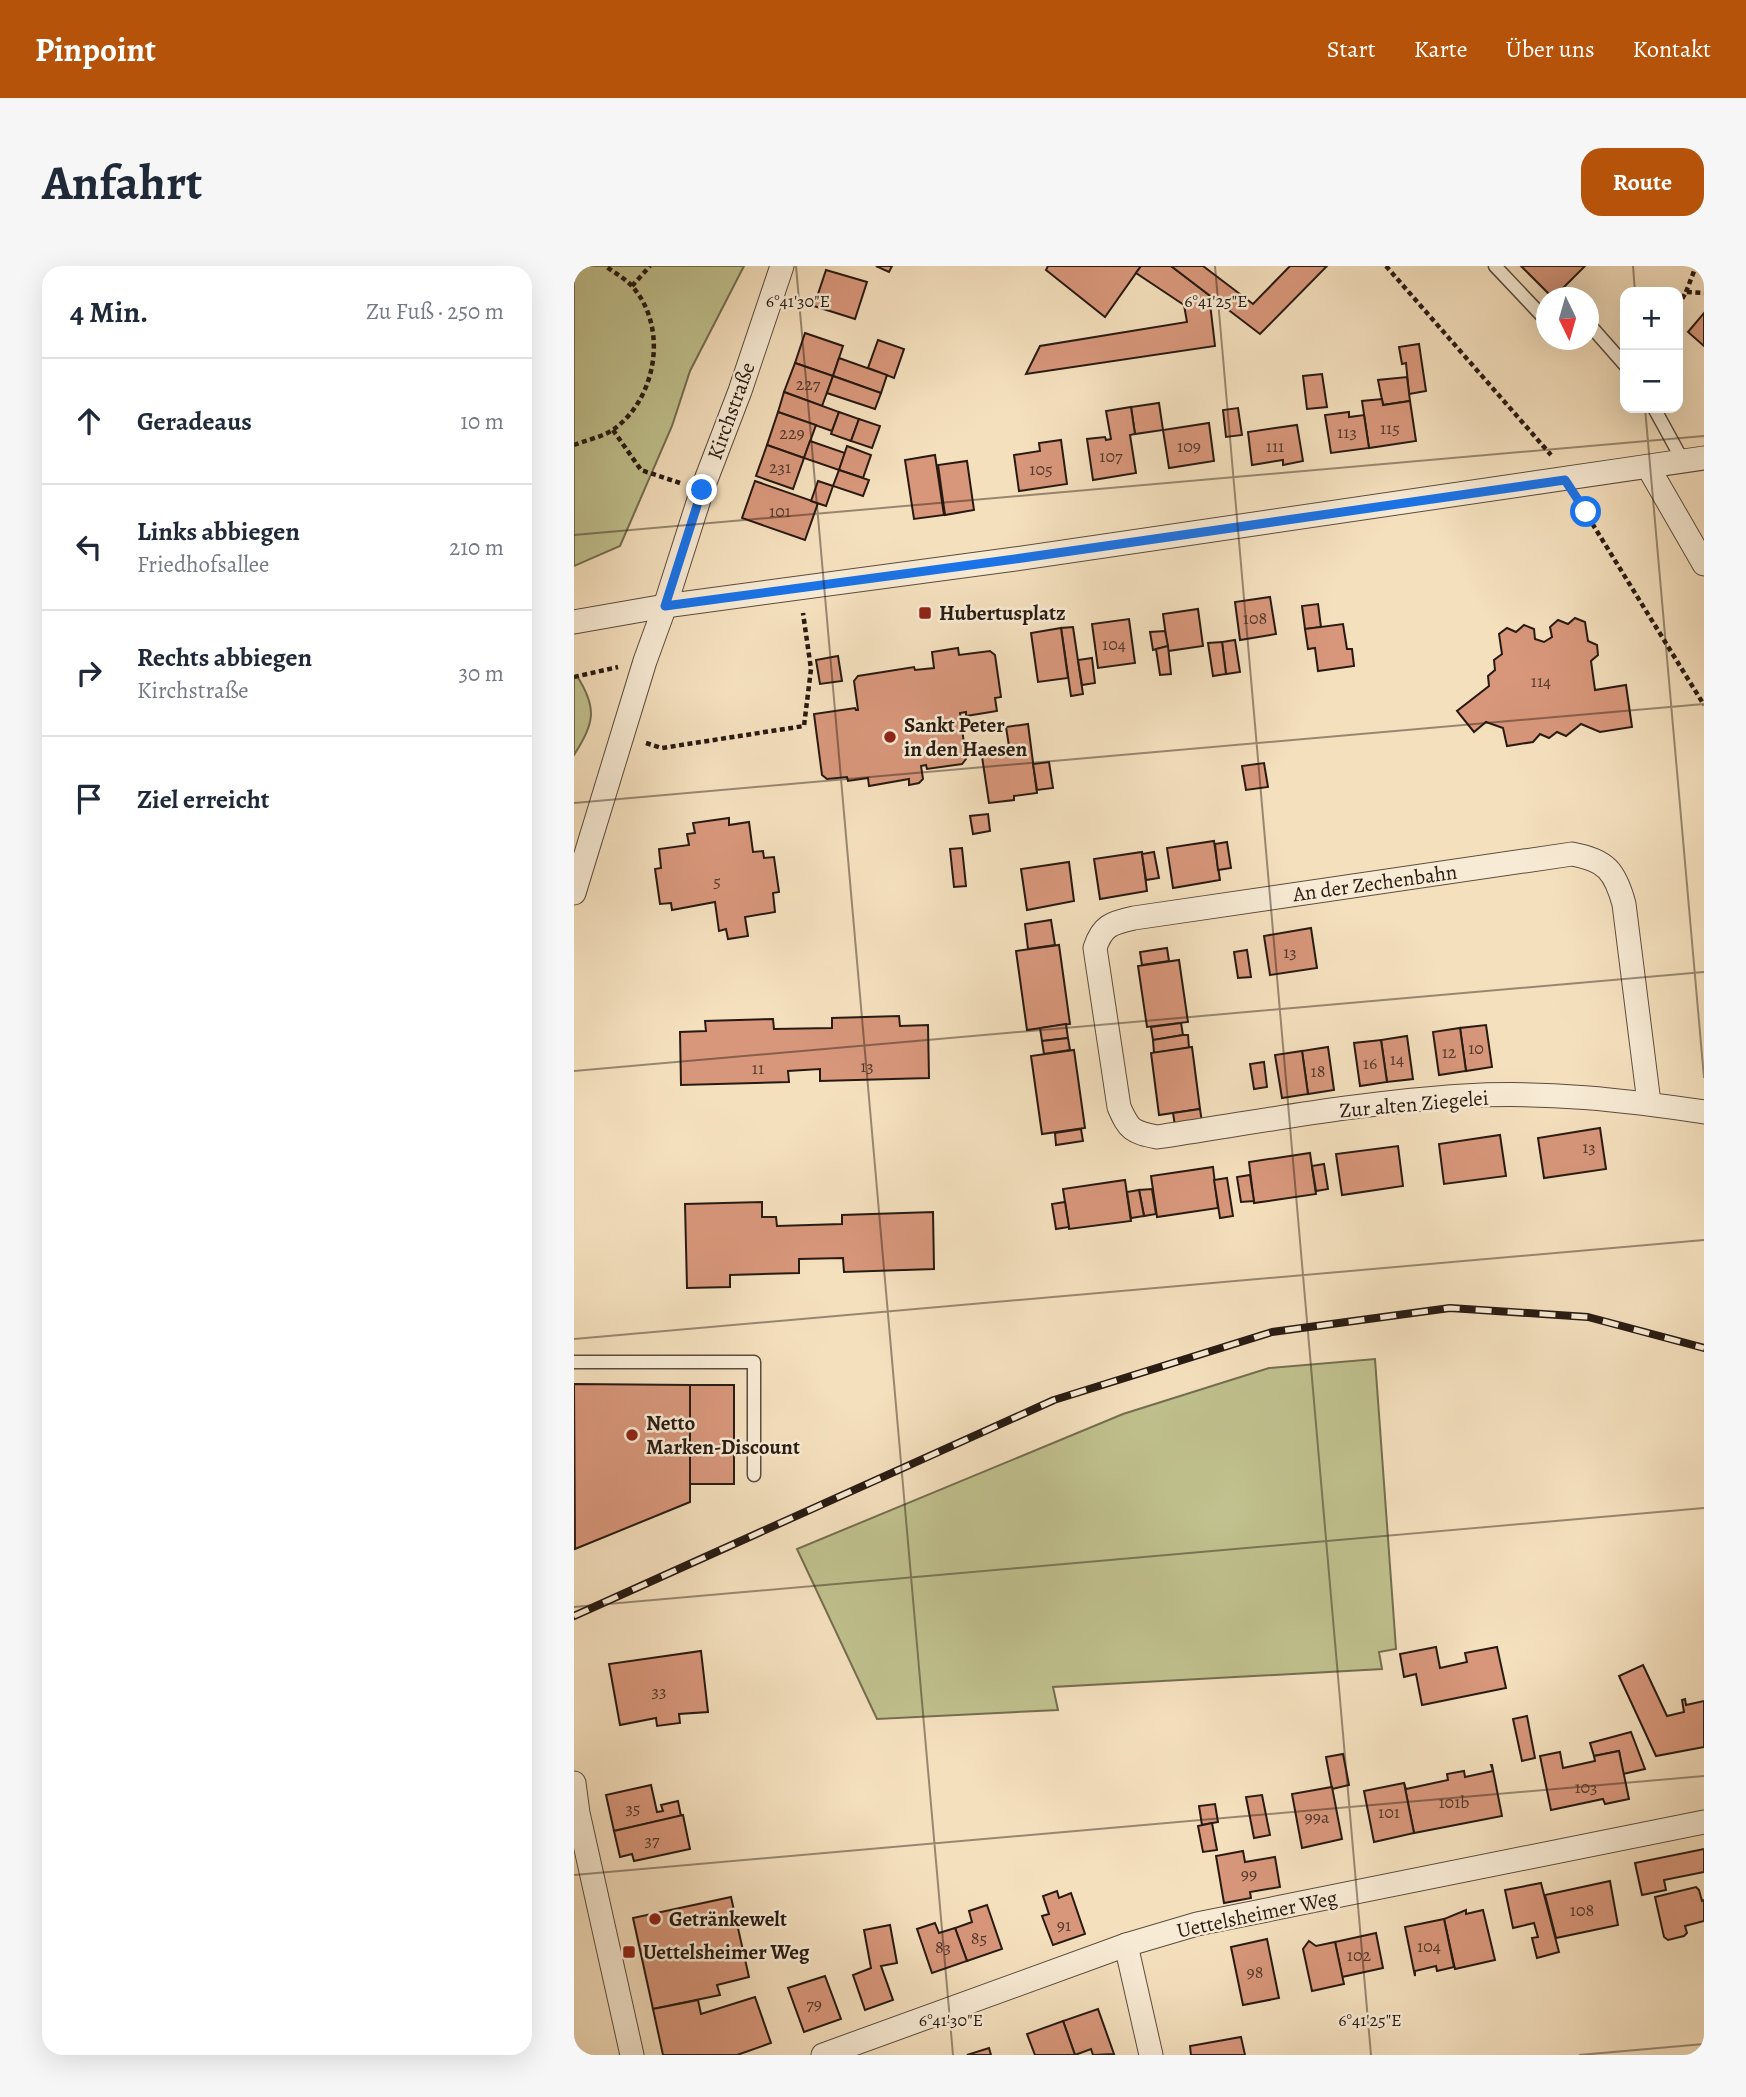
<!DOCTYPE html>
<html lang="de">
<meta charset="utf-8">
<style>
body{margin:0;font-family:Alegreya,serif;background:#f6f6f7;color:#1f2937}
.controls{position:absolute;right:21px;top:21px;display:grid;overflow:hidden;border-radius:14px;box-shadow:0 7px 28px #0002}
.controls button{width:63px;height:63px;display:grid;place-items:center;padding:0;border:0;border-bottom:2px solid #e0e1e3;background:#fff;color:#1f2937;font:35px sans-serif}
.compass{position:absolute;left:962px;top:21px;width:63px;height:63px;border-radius:50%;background:#fff;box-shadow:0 7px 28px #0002;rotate:175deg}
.stop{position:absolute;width:21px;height:21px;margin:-16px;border:5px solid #1a73e8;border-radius:50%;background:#fff}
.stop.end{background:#1a73e8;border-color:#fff;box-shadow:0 2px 7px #0008}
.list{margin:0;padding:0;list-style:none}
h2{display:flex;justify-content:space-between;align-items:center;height:91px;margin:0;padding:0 28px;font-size:30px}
h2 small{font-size:23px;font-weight:400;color:#747a83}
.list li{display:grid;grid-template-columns:46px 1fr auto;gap:21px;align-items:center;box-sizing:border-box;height:126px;padding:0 28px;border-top:2px solid #e0e1e3}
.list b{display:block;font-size:26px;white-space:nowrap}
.list p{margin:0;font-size:23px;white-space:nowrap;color:#747a83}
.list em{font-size:23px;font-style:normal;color:#747a83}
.icon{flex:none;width:38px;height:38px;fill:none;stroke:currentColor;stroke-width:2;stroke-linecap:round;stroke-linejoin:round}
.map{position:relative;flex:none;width:1130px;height:1789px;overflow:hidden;border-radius:21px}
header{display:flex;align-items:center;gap:42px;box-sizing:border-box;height:98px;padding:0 35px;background:#b45309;color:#fff}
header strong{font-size:33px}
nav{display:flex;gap:38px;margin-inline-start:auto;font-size:24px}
.intro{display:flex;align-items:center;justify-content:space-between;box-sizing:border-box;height:168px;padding:0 42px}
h1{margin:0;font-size:49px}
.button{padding:18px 32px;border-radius:21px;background:#b45309;color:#fff;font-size:24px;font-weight:700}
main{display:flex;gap:42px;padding:0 42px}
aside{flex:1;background:#fff;border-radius:21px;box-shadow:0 7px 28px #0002}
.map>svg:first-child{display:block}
.green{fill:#c0c18e;stroke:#746e50;stroke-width:2}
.building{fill:#d8977b;stroke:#281a12;stroke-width:2}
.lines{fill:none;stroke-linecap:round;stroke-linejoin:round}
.lane-casing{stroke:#5b4c3d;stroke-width:15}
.street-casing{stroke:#5b4c3d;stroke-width:25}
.path{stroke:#281a12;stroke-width:4.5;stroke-dasharray:5 3.5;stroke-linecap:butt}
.lane{stroke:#f8ebd5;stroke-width:12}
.street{stroke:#f8ebd5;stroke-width:23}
.rail-casing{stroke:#281a12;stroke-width:8}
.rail{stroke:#f8ebd5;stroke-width:5;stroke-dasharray:16;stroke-linecap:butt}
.route{stroke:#1a73e8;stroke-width:9}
.ticks{fill:none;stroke:#281a12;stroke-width:2;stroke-opacity:0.45}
.poi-dot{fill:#8f2418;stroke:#f8ebd5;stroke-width:2.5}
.labels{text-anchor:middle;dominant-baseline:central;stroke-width:5;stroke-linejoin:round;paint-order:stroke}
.number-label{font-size:18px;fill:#54392c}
.street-label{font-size:21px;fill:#281a12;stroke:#f8ebd5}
.poi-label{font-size:21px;font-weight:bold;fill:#281a12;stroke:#f8ebd5;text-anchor:start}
.ticks-label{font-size:18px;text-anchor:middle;fill:#281a12;stroke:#f8ebd5;stroke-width:5;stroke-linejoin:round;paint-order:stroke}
</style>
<header>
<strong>Pinpoint</strong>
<nav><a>Start</a><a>Karte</a><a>Über uns</a><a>Kontakt</a></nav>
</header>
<div class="intro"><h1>Anfahrt</h1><a class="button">Route</a></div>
<main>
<aside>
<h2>4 Min.<small>Zu Fuß · 250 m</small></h2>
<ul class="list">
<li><svg class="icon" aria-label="ahead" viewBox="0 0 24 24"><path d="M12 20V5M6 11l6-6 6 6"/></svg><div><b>Geradeaus</b></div><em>10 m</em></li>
<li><svg class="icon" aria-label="left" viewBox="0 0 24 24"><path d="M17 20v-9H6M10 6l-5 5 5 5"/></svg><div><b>Links abbiegen</b><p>Friedhofsallee</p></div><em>210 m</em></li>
<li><svg class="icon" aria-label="right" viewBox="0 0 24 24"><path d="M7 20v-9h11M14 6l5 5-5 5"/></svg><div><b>Rechts abbiegen</b><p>Kirchstraße</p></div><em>30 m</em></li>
<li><svg class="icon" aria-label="arrive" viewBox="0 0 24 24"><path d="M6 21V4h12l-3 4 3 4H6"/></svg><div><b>Ziel erreicht</b></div></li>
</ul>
</aside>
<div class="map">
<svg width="1130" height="1789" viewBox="0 0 1130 1789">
<rect width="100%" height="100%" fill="#f5e0be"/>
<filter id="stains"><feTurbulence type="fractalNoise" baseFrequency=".00286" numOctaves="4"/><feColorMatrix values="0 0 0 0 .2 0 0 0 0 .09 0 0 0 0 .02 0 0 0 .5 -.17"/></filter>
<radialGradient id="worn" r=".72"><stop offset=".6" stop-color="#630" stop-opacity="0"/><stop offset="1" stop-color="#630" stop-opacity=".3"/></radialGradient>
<g class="green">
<polygon points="0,0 170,0 116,105 98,160 46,280 0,300"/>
<path d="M3 410C24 443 20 457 0 489V411Z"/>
<polygon points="801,1093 822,1383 805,1386 808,1403 479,1421 484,1444 303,1453 223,1283 549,1148 695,1102"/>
</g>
<g class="building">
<polygon points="302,0 318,0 315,6"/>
<polygon points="474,0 567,0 531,51 472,4"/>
<polygon points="567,0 597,0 635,29 641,80 452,108 466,80 613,56 610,39 562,7"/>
<polygon points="597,0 629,0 679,38 716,0 753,0 686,68"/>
<polygon points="947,0 1011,0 979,32"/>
<polygon points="252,4 293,16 281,53 240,40"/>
<polygon points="1130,47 1130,80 1114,66"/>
<polygon points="231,67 269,80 259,110 221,97"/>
<polygon points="304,74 330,83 320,112 294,102"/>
<polygon points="845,78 852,125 835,128 832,97 828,98 825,81"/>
<polygon points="265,92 313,109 307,127 259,110"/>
<polygon points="221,97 259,110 248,140 210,126"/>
<polygon points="748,108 753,141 733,143 729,110"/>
<polygon points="259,110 307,127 301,143 253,127"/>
<polygon points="833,111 836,135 809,139 804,114"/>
<polygon points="210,126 265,146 258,165 204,146"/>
<polygon points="808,133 809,139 836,135 842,175 795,182 788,135"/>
<polygon points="585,137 589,164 561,168 557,141"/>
<polygon points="557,141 561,168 556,169 562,207 519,214 513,173 531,171 532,174 537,173 532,145"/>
<polygon points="664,142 668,169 652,171 649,144"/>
<polygon points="204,146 242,159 230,192 193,179"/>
<polygon points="265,146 285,153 277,175 257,168"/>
<polygon points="775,146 775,151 790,149 795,182 757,187 751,149"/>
<polygon points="285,153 306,160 298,182 277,175"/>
<polygon points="635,157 640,195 595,202 589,164"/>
<polygon points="723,159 729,195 709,199 709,194 678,199 674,166"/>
<polygon points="487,174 493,218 445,225 440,189 466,185 465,177"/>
<polygon points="236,175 271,187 265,204 230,192"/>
<polygon points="193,179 230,192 219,223 182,210"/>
<polygon points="273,180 297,189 289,212 265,204"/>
<polygon points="361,189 370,249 340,253 331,194"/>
<polygon points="393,195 400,244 371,249 364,199"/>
<polygon points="265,204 295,214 289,230 259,220"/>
<polygon points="181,215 244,237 231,274 168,252"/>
<polygon points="244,215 259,220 252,240 237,235"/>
<polygon points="696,331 702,368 666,374 661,336"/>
<polygon points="744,338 747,361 731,363 728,340"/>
<polygon points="624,343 629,380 594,385 589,348"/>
<polygon points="1001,352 1011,356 1014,375 1023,379 1024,389 1017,395 1021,424 1052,419 1058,461 1026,466 1007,458 992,470 983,466 975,472 966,468 959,476 933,480 929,462 912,456 900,466 883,445 915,420 914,410 921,404 920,394 928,388 925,368 933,362 942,366 950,359 960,363 961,373 970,376 978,371 976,361 984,354 994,358"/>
<polygon points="555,353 561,397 524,402 518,358"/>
<polygon points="769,358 773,383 778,383 780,400 744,405 741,382 734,383 731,363"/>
<polygon points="499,361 509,428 497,430 487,362"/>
<polygon points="487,362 494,412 464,416 457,367"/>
<polygon points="591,365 594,380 579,384 576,366"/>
<polygon points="661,374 666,406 652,408 648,376"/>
<polygon points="648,376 652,408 639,410 634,377"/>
<polygon points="594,380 597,408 586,409 582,383"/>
<polygon points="384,382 385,389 416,385 421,389 427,431 421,432 423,445 392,450 392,446 386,447 392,493 388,498 353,503 352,499 347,500 349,513 345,517 335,519 335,513 295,520 294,512 274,515 273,511 253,513 248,509 240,448 281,442 282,444 284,444 280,415 284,410 340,401 341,404 360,402 358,386"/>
<polygon points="264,390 268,415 246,418 242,394"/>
<polygon points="518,392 521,417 508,419 504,394"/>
<polygon points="454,458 463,527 440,530 440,534 415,537 407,484 435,480 432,461"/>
<polygon points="475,496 479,522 463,524 459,498"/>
<polygon points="690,497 694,521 672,524 668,500"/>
<polygon points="414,548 416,565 399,568 396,550"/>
<polygon points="155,552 155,559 175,556 179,586 189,585 190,592 200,591 205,626 199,627 201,646 171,651 174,670 154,673 152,663 145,665 141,636 98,644 97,637 86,638 81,603 87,602 85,583 115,579 113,568 121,567 119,557"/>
<polygon points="640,575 646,614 599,622 593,582"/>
<polygon points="653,576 657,602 644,604 641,578"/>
<polygon points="388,582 392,620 380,621 376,583"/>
<polygon points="568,586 573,625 526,633 520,593"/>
<polygon points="580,586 585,612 572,614 568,588"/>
<polygon points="495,596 500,635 453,644 447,603"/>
<polygon points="477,654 481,679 454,683 451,658"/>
<polygon points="737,662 743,702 696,709 690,670"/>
<polygon points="485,679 496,758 453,764 442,685"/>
<polygon points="593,682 595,695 568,699 566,686"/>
<polygon points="673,684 677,711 664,712 660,686"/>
<polygon points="605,694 614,756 573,761 564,700"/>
<polygon points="325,750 326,760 354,759 355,812 246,815 246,803 214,805 215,816 107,819 106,766 132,765 131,755 199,753 200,763 258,762 258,752"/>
<polygon points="607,757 609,769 579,774 577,761"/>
<polygon points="492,758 494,772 468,775 466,762"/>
<polygon points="912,759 918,801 892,805 886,762"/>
<polygon points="886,762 892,805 865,809 859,766"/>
<polygon points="609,769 614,769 615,782 580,787 579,774"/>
<polygon points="833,770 839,813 813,816 807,774"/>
<polygon points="494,772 496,784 470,788 468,775"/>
<polygon points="807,774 813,816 786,820 780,777"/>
<polygon points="618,781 626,843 585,849 577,787"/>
<polygon points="754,781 760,824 734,828 728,785"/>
<polygon points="500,784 511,862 468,868 457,790"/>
<polygon points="728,785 734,828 708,832 701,789"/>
<polygon points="690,796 693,821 680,823 676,798"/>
<polygon points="626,843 628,856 601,860 599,847"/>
<polygon points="1026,862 1032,903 970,912 964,872"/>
<polygon points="507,863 509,875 482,879 481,867"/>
<polygon points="926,869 932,910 870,918 865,878"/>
<polygon points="824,880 829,920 768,929 762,888"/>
<polygon points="736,887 742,928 680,937 675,896"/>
<polygon points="750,898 754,923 742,925 738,900"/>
<polygon points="639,901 644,942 583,951 577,910"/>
<polygon points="676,909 680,935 667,936 663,911"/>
<polygon points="653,912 659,950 646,952 640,914"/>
<polygon points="551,914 557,955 495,963 489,923"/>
<polygon points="578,923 582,948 570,950 565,924"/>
<polygon points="565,924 570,950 557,952 553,926"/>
<polygon points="188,936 188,951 202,951 203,960 268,958 268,949 359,946 360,1003 270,1006 269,992 225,993 225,1007 156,1009 156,1021 113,1022 111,938"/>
<polygon points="491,936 495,961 482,963 478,938"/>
<polygon points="0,1118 116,1119 116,1236 1,1283"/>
<rect x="116" y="1119" width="44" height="99"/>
<polygon points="862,1381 866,1402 893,1396 891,1387 923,1381 932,1422 848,1439 842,1408 830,1411 826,1388"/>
<polygon points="127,1385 134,1446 105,1448 106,1457 83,1460 82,1452 46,1459 35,1398"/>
<polygon points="1069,1399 1093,1450 1110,1446 1108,1434 1111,1433 1112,1439 1130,1435 1130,1481 1082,1490 1045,1410"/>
<polygon points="953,1450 961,1492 948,1495 939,1453"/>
<polygon points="1057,1466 1071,1503 1049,1508 1045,1485 1020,1490 1016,1477"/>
<polygon points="1045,1485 1055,1533 1031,1538 1029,1533 977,1544 966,1490 986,1486 989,1502 1021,1495 1020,1490"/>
<polygon points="769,1488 775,1519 758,1523 752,1491"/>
<polygon points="917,1499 918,1499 928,1550 840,1567 830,1517 832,1523 874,1514 873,1508 890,1505 891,1511 919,1505"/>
<polygon points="830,1517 840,1567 800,1576 790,1525"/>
<polygon points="77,1519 83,1546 89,1545 87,1539 104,1535 107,1550 40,1565 32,1529"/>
<polygon points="758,1521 768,1573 728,1582 718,1528"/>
<polygon points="688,1529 696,1569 680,1572 672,1531"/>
<polygon points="641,1538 644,1556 628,1559 625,1540"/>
<polygon points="109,1549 116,1583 60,1595 58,1588 46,1591 40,1565"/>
<polygon points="638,1557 643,1584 629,1586 624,1560"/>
<polygon points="1130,1583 1130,1606 1090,1614 1092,1624 1068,1629 1061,1597"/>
<polygon points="669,1585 671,1596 701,1591 706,1621 676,1626 677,1632 650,1637 642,1590"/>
<polygon points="1036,1615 1044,1659 982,1672 971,1629"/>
<polygon points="967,1617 985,1686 963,1692 958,1672 964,1671 960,1657 939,1662 931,1624"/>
<polygon points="1122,1621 1125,1624 1128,1635 1130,1634 1130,1655 1111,1660 1113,1667 1110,1670 1094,1674 1090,1671 1081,1631"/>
<polygon points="483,1625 485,1632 497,1627 511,1668 479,1679 468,1650 475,1648 469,1630"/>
<polygon points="157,1631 175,1711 143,1719 146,1729 79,1743 59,1652"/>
<polygon points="413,1639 428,1683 393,1695 381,1662 398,1656 395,1645"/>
<polygon points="892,1644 892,1648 909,1644 921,1694 881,1703 870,1653"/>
<polygon points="870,1653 880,1701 863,1705 862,1700 841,1705 841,1710 831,1661"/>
<polygon points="361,1657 365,1667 381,1662 393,1695 358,1707 343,1663"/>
<polygon points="316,1659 323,1697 307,1700 319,1734 291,1744 279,1709 297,1702 290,1664"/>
<polygon points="802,1667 809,1702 768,1711 761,1676"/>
<polygon points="693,1673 705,1732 669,1739 657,1681"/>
<polygon points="735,1675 742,1680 761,1676 770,1718 738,1725 729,1683"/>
<polygon points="251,1710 267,1753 230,1766 214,1722"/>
<polygon points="181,1731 197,1777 163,1789 89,1789 79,1743 124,1734 127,1748"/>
<polygon points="524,1743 540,1788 519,1789 517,1783 501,1789 489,1755"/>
<polygon points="489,1755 501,1789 461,1789 453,1768"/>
<polygon points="667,1771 671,1789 617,1789 616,1780"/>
<polygon points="415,1782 417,1789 393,1789"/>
</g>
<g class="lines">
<g class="lane-casing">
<g id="lane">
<polyline points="921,0 972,54"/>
<polyline points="1014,57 1051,99"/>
<polyline points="1080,142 1109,195"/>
<polyline points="0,1096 180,1096 180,1209"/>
</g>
</g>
<g class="street-casing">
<g id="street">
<polyline points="1074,201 1130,298"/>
<polyline points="0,356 91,340 441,293 1130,192"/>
<polyline points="0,627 71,395 91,340 128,224 166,125 208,0"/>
<path d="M1075 837 1050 638C1041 605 1032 594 998 588L560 652C537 657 528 660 521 682L545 841C555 864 558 866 583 871 683 856 789 836 890 830 970 825 1052 834 1130 846"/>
<polyline points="0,1517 4,1547 58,1789"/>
<polyline points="552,1679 577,1789"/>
<polyline points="249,1789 552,1679 623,1658 1130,1556"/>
</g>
</g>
<g class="path">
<polyline points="812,0 977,189"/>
<polyline points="58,20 76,0"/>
<polyline points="1112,26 1122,0"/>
<polyline points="1104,40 1112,26 1130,27"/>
<polyline points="39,164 67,204 106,217"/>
<path d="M0 179C12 174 29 171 40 163 83 132 95 60 57 19 50 12 40 6 31 0"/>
<polyline points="1005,236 1130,439"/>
<polyline points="0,411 44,401"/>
<polyline points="72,477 88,482 230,460 237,403 229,347"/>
</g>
<use href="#lane" class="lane"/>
<use href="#street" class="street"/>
<g class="rail-casing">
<polyline id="rail" points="0,1350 480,1134 698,1066 876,1042 1014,1051 1130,1082"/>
</g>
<use href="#rail" class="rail"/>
</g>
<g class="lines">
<polyline class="route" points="128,224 91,340 441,293 991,214 1012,246"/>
</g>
<path class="ticks" d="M222 0 379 1789M641 0 797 1789M1059 0 1061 26M0 1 16 0M1071 142 1130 812M0 269 1130 170M0 537 1130 438M0 805 1130 706M0 1073 1130 974M0 1341 1130 1242M0 1609 1130 1510M1005 1789 1130 1778"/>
<g class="poi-dot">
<rect x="344" y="340" width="14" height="14" rx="3.5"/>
<circle cx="316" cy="471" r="7"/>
<circle cx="58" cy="1169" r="7"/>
<circle cx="81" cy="1653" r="7"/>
<rect x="48" y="1679" width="14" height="14" rx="3.5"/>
</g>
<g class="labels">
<g class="number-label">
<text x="234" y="118">227</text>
<text x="816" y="162">115</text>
<text x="773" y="166">113</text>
<text x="218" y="167">229</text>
<text x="615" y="180">109</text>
<text x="701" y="180">111</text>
<text x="537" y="190">107</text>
<text x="206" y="201">231</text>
<text x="467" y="203">105</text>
<text x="206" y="245">101</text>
<text x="681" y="352">108</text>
<text x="540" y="378">104</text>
<text x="967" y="415">114</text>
<text x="143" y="615">5</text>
<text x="716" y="686">13</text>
<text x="902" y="782">10</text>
<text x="875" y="786">12</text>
<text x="823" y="793">14</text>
<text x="796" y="797">16</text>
<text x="293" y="800">13</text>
<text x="184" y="802">11</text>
<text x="744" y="805">18</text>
<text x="1015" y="881">13</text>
<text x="85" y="1425">33</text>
<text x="1012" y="1521">103</text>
<text x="880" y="1536">101b</text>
<text x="59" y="1542">35</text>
<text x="815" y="1546">101</text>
<text x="743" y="1551">99a</text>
<text x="78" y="1574">37</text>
<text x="675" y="1608">99</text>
<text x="1008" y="1644">108</text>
<text x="490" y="1659">91</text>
<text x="405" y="1672">85</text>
<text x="855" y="1680">104</text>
<text x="369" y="1681">83</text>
<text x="785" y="1689">102</text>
<text x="681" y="1706">98</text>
<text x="240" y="1738">79</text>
</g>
<g class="street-label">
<text transform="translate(157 145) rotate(-70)">Kirchstraße</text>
<text transform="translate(801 617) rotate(-8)">An der Zechenbahn</text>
<text transform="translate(840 838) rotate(-5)">Zur alten Ziegelei</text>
<text transform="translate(683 1648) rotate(-12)">Uettelsheimer Weg</text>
</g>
<g class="poi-label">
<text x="365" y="347">Hubertusplatz</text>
<text x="330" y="459">Sankt Peter<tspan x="330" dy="24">in den Haesen</tspan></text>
<text x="72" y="1157">Netto<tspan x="72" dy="24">Marken-Discount</tspan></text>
<text x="95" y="1653">Getränkewelt</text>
<text x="69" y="1686">Uettelsheimer Weg</text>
</g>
</g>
<g class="ticks-label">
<text x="224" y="41">6°41'30"E</text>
<text x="642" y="41">6°41'25"E</text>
<text x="377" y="1760">6°41'30"E</text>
<text x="796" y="1760">6°41'25"E</text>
</g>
<rect width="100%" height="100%" filter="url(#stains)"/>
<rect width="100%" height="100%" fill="url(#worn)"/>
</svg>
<div class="controls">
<button>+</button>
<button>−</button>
</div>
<svg class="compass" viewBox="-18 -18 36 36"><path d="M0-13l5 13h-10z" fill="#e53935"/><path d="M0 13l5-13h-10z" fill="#747a83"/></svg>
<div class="stop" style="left:1012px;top:246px"></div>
<div class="stop end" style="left:128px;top:224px"></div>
</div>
</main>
